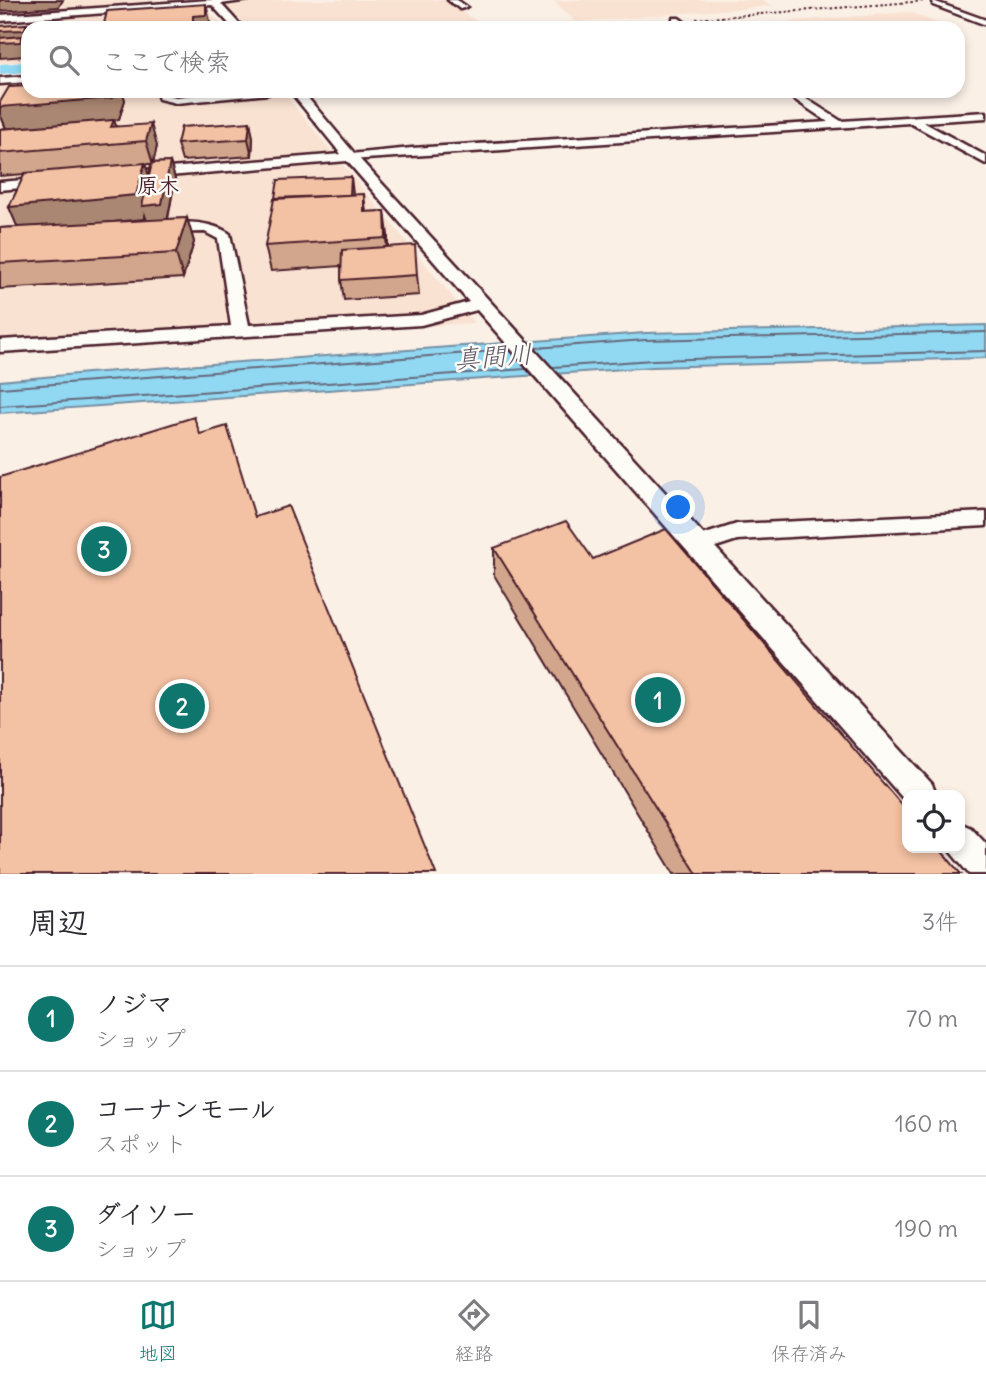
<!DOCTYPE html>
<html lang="ja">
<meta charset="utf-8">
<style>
body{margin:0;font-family:Delius,"Klee One",sans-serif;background:#f7f7f7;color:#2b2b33}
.controls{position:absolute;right:21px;bottom:21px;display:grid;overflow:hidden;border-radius:14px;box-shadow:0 4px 10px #0003}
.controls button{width:63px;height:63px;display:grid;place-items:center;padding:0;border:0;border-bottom:2px solid #e1e1e2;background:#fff;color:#2b2b33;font:35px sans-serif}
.you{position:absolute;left:679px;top:508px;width:24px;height:24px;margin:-18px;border:5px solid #fff;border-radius:50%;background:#1a73e8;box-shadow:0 0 0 10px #1a73e833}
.badge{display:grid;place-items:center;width:46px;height:46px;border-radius:50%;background:#0f766e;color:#fff;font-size:23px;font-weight:700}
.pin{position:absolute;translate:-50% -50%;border:4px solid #fff;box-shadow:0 2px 7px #0006}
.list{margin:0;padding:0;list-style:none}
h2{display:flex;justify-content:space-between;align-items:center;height:91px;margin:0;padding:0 28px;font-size:30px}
h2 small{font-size:23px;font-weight:400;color:#7c7c81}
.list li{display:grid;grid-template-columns:46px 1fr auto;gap:21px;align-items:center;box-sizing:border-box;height:105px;padding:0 28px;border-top:2px solid #e1e1e2}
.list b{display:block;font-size:26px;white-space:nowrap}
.list p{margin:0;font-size:23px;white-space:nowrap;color:#7c7c81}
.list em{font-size:23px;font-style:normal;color:#7c7c81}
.icon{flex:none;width:38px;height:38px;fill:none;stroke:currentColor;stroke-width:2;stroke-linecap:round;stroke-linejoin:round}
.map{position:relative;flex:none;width:986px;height:874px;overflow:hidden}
.search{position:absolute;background:#fff;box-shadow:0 4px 10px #0003;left:21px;right:21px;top:21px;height:77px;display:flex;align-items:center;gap:18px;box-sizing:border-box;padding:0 24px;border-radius:21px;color:#7c7c81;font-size:26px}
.sheet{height:406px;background:#fff}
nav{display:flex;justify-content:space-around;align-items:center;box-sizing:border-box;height:98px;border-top:2px solid #e1e1e2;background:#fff;font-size:19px;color:#7c7c81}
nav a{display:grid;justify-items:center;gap:4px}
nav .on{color:#0f766e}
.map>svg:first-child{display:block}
.built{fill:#f9e2d2}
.water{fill:#91d8f2;stroke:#758ea2;stroke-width:2}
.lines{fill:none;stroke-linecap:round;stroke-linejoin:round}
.shore{stroke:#66697b;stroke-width:2}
.river{fill:#91d8f2;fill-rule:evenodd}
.minor-casing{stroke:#4a1f2b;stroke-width:5}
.tertiary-casing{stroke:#4a1f2b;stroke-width:5}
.path{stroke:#4a1f2b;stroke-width:2;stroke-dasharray:2.5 2.5;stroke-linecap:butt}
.minor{fill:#fdfcf7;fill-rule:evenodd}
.tertiary{fill:#fdfcf7;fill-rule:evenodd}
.wall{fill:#d1a68c;stroke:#4a1f2b;stroke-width:2;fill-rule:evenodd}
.shaded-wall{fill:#aa8772;stroke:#4a1f2b;stroke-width:2}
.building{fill:#f3c1a3;stroke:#4a1f2b;stroke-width:2}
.labels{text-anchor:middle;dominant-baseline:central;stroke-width:5;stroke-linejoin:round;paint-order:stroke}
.far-neighbourhood-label{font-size:21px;font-weight:bold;fill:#4a1f2b;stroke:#fdfcf7}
.water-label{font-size:26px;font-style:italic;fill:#5f5667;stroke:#fdfcf7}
</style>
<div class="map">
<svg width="986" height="874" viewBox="0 0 986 874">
<rect width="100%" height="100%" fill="#fbf0e6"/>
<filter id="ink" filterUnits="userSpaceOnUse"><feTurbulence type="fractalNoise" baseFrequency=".0143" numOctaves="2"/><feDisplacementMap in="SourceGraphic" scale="14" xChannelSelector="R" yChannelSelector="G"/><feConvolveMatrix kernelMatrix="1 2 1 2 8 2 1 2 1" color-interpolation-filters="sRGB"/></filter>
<g filter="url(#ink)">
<g class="built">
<polygon points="0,0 205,0 0,15"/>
<polygon points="280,0 444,0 487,28 250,28 226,7 234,3"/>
<polygon points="576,0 761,0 772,6 576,22 554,1"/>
<polygon points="194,7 205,8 226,28 28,28 28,61 0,63 0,22"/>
<polygon points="909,12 951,28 709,28"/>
<polygon points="28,77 28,91 282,91 474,323 0,354 0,79"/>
</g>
<polygon class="water" points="986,325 986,358 653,367 0,413 0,381 88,373 645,333"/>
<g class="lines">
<g class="shore">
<polyline points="535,348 645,340 986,332"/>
<polyline points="553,367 653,360 986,351"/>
<polyline points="0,388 509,350"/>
<polyline points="0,406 526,369"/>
</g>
<polygon class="river" points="28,62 28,72 0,74 0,64"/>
<g class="minor-casing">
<g id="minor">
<polygon points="448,0 457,0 467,7 460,9"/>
<polygon points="933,1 986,20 986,25 933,5"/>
<polygon points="673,18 679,18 692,28 683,28 673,22"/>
<polygon points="782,91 794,91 841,121 986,112 986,118 923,122 986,156 986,164 910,123 350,160 345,157 350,154 412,148 828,122"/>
<polygon points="986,512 986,526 737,540 697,553 690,551 687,545 690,539 737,524"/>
</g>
</g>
<g class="tertiary-casing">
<g id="tertiary">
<polygon points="209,0 249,0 221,4 243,28 233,28 212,5 0,21 0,15"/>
<polygon points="28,76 28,82 0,84 0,78"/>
<polygon points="156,91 168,91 168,95 176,97 233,91 274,91 268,94 176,103 159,99"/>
<path d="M290 91H302L355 154 932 784 936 795H907V803L477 310 421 325 0 352V340L231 326 218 239 205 232 159 233 156 230C171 217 215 222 230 234L249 325 421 315 469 302 347 161 145 178 138 174 145 170 341 154Z"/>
<polygon points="47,178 54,182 52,185 0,190 0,182"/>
<polygon points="960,823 971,828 986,844 986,874 969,874 949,850 948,848 960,848"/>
</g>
</g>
<g class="path">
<polyline points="696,19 925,1"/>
<polyline points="582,28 664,21"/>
</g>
<use href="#minor" class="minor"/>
<use href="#tertiary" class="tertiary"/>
</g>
<g class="wall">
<path d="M28 91H122L125 100 119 119 114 120 116 126 157 146 153 163 170 162 175 179 168 219 187 218 194 242 183 278 0 289V228L18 227 9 207 25 174 0 176V129L6 128 0 114V102ZM145 164H151L149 176ZM145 215 147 220 117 222 144 219Z"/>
<polygon points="250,122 253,138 252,156 182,161 177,144"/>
<polygon points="364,194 366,212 385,211 388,247 417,275 419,295 344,300 341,280 341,266 271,271 265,246 353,195"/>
<polygon points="494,548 593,559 961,874 674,874 494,575"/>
</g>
<g class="shaded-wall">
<polygon points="0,0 63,0 59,7 0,11"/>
<polygon points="206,4 210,21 210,28 187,28 193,16"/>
<polygon points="27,24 29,28 28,51 25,56 0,58 0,31"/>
<polygon points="115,91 122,91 125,100 119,119 114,120 121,141 6,128 0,114 0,107"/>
<polygon points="250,122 253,138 252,156 248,139"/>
<polygon points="151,124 157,146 153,164 146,141"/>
<polygon points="170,162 175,179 167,222 148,224 145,215 144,219 19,231 9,207 145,163 152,186"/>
<polygon points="351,177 353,194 350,195"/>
<polygon points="385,211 388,235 388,263 386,238"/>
<polygon points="187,218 194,242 183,278 176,253"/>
</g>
<g class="building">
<polygon points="206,4 206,15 193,16 193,28 103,28 107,11"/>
<polygon points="27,24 24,30 0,31 0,26"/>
<polygon points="23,36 20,42 0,43 0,38"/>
<polygon points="28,86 28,91 115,91 112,98 0,107 0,102 9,87"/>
<polygon points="114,120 111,127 151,124 146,141 0,153 0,129"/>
<polygon points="250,122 248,139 177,144 181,127"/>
<polygon points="170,162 162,204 142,206 152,163"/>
<polygon points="145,163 136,195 9,207 25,173"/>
<polygon points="351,177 350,195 275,198 278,180"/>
<polygon points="364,194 364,212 385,211 386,238 265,246 274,199"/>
<polygon points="187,218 176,253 0,263 0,228"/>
<polygon points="415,245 417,275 341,280 342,250"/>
<polygon points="194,417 200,434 227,426 255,517 288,506 436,874 0,874 0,477"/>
<polygon points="566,521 593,559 666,529 907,811 907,848 939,848 961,874 697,874 494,548"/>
</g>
</g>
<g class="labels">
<g class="far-neighbourhood-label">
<text x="158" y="185">原木</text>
</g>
<g class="water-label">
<text transform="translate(493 356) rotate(-4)">真間川</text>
</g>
</g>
</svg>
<div class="controls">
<button><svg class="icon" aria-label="locate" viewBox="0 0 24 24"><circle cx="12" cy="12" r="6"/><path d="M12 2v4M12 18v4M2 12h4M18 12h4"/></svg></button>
</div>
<div class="you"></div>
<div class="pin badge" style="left:658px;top:700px">1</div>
<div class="pin badge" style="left:182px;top:706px">2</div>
<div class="pin badge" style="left:104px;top:549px">3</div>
<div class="search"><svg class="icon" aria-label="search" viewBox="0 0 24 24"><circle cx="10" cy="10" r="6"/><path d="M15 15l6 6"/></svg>ここで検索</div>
</div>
<section class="sheet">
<h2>周辺<small>3件</small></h2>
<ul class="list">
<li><span class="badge">1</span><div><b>ノジマ</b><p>ショップ</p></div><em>70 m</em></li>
<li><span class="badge">2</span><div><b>コーナンモール</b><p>スポット</p></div><em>160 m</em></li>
<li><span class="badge">3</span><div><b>ダイソー</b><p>ショップ</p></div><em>190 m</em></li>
</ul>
</section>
<nav>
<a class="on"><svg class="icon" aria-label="map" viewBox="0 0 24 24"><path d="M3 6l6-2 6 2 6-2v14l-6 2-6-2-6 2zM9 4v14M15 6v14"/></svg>地図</a>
<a><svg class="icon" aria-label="directions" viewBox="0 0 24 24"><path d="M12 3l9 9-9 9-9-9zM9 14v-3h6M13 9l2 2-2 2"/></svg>経路</a>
<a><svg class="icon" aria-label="saved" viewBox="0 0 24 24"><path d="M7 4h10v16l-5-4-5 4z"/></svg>保存済み</a>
</nav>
